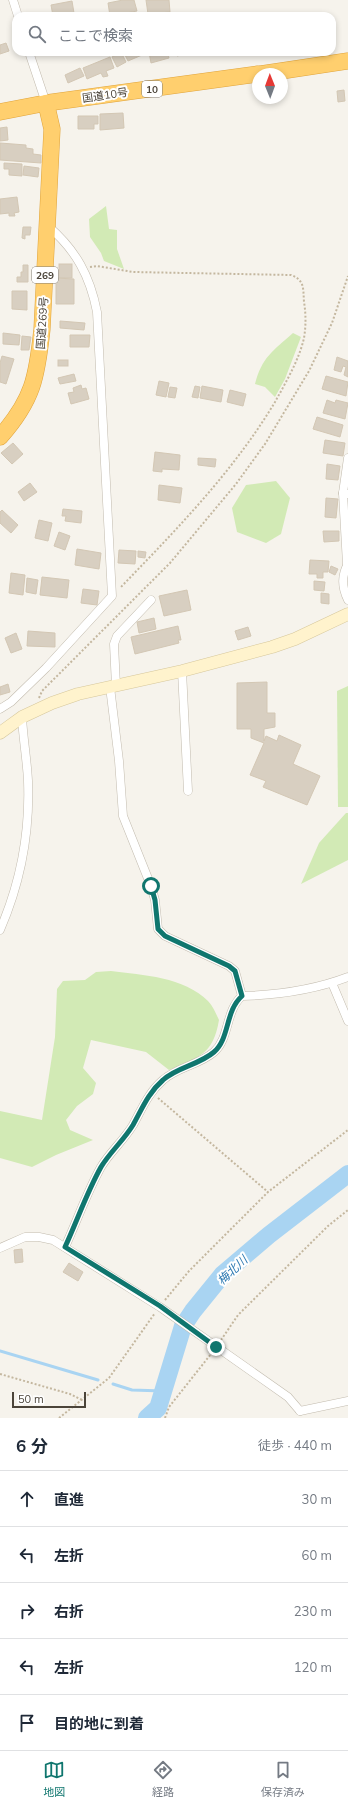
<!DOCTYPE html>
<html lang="ja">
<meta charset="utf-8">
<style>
body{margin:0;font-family:Mulish,"Noto Sans JP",sans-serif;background:#f6f6f7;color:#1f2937}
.compass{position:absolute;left:252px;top:68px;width:36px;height:36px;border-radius:50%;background:#fff;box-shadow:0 2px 6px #0003;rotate:359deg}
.scale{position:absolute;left:12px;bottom:10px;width:74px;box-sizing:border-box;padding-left:4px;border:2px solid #4b4439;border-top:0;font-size:11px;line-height:14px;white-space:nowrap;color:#4b4439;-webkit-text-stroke:3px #fff;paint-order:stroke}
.stop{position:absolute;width:12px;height:12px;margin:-9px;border:3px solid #0f766e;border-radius:50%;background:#fff}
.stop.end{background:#0f766e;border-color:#fff;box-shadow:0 1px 4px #0008}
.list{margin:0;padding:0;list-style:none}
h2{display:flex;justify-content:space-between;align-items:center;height:52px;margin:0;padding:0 16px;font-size:17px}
h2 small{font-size:13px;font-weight:400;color:#747a83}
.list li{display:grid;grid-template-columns:26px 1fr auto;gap:12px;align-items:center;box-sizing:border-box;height:56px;padding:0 16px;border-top:1px solid #e0e1e3}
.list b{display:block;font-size:15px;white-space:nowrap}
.list em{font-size:13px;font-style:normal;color:#747a83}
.icon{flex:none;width:22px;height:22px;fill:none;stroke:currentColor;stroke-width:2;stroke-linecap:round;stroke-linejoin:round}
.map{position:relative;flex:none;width:348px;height:1418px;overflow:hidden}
.search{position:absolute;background:#fff;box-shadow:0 2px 6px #0003;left:12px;right:12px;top:12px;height:44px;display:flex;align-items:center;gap:10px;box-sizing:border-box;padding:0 14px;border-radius:12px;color:#747a83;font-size:15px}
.sheet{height:332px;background:#fff}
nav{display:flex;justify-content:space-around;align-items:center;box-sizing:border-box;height:56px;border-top:1px solid #e0e1e3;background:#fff;font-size:11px;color:#747a83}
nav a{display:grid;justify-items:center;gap:2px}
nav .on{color:#0f766e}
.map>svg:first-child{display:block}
.green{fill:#d2eab5}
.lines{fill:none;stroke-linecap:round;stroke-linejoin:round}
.stream{stroke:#a9d4f2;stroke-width:3}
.river{stroke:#a9d4f2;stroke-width:18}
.building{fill:#d8cfc1;stroke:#d3c7b4}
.street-casing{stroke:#c2bbae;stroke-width:9}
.secondary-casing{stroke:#d6c79b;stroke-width:13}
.highway-casing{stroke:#e0a43c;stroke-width:17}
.path{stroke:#c4b79f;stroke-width:2;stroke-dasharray:2 2;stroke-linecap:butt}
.street{stroke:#fff;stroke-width:8}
.secondary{stroke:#fff3cd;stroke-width:12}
.highway{stroke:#ffcf6e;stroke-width:16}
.route{stroke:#0f766e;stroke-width:5}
.labels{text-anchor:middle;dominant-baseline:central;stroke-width:4;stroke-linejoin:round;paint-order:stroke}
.shield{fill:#fff;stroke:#817c74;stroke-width:1}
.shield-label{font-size:10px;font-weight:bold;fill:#4b4439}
.street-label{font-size:11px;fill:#4b4439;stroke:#fff}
.water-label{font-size:12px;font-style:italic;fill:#2e7ab2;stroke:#fff}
</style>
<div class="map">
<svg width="348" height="1418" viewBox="0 0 348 1418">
<rect width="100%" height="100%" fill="#f6f3ec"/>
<g class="green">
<polygon points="106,206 109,229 117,230 117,249 124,269 104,261 101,253 90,237 89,219"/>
<path d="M293 333 301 337 285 379 275 397 265 387 255 384C262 357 273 351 293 333Z"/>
<polygon points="276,481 290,498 281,534 266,543 237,532 232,508 246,485"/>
<polygon points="348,686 348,807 338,807 337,691"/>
<polygon points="346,813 348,813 348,860 301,884 319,843"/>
<path d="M111 971C143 975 184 977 208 1001 213 1006 216 1014 219 1020 213 1055 199 1057 169 1070L146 1052 91 1040 83 1068 96 1083 93 1094 77 1106 66 1120 70 1130 93 1140 56 1155 32 1167 0 1158V1111L42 1120 55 1037 57 989 63 981 85 980 96 972Z"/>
</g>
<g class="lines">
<g class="stream">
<polyline points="0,1351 98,1380"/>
<polyline points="113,1384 132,1390 163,1391"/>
</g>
<polyline class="river" points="147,1418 158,1408 183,1326 193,1311 223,1274 269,1235 348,1174"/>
</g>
<g class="building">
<polygon points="123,0 134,0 137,11 110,16 108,3"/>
<polygon points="146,0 169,0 170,12 148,14"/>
<polygon points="72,1 74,13 53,16 51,5"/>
<polygon points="6,43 9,51 0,54 0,45"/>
<polygon points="121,52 126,62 117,67 112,57"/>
<polygon points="140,52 142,55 128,61 124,53"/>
<polygon points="149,52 173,52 173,53 168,54 169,58 151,63"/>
<polygon points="175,52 193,52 177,56"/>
<polygon points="110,57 114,68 106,71 108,76 103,77 101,73 87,79 83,68"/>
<polygon points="80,68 84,76 68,83 65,75"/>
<polygon points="344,90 345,101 338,102 337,91"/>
<polygon points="123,113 124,128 100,130 100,114"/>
<polygon points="78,116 98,116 98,124 94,124 94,129 78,129"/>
<polygon points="7,127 8,140 0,141 0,128"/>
<polygon points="0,143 26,145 26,148 33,149 33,154 41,155 41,163 0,160"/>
<polygon points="4,163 22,164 22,176 9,175 9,169 4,169"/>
<polygon points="24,166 39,168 38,177 23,175"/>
<polygon points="17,197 19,212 14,213 15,216 9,216 9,213 0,214 0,199"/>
<polygon points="23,227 31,227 30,235 25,235 25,239 22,238"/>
<rect x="59" y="264" width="13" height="14"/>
<polygon points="23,265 28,265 28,282 17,282 17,277 21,277 21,272 23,272"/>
<polygon points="56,278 74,279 74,304 56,304"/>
<polygon points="12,291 27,291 27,310 12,309"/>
<polygon points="60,321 85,323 84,330 60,328"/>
<polygon points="3,333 20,335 19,345 3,344"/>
<polygon points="70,335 90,335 89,347 70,347"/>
<polygon points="22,336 31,337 29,350 21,350"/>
<polygon points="2,356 14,359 6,384 0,382 0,363"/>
<polygon points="337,357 348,361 348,377 344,375 346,367 343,366 341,372 334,370"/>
<rect x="58" y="360" width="10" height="6"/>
<polygon points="74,374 76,381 60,384 58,378"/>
<polygon points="326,376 348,382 346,396 322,389"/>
<polygon points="159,381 169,383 166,397 156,395"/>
<polygon points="81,385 82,389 86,388 89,399 71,404 68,393 74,392 73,388"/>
<polygon points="195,386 200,387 198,398 192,397"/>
<polygon points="202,386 223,390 221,402 200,398"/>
<polygon points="170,387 177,388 175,398 168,397"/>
<polygon points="230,390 246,394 243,406 227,402"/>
<polygon points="327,400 335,403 336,400 348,403 345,419 323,413"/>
<polygon points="317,417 343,425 340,437 313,429"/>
<polygon points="325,440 345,443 343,456 323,453"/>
<polygon points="13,443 23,454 12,464 1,453"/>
<polygon points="155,452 180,455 179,470 162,469 162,472 153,471"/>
<polygon points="198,458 216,459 215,467 198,465"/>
<polygon points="327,464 340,466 338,480 326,479"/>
<polygon points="30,483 37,492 24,501 18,492"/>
<polygon points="159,485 182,488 180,503 158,500"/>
<polygon points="326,498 338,499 336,518 325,517"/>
<polygon points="63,509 82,511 81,523 65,521 66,516 62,516"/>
<polygon points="2,510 18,525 11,533 0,523 0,512"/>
<polygon points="39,520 52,523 48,541 35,538"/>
<polygon points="323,531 339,531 339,541 324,542"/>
<polygon points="59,532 70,536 65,550 54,546"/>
<polygon points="77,549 101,553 99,569 75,565"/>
<polygon points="119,550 136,551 135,564 118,563"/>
<polygon points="138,551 146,552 145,558 138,557"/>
<polygon points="310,560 329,561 328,572 323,572 323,578 317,578 317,574 309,574"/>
<polygon points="331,566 338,569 335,575 329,572"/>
<polygon points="11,573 25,575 23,595 9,593"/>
<polygon points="42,577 69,580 67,598 40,595"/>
<polygon points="27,578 38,580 36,594 26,592"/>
<polygon points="314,581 325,582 324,591 314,590"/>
<polygon points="83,589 99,591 97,605 81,603"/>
<polygon points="187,590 191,610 164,616 159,596"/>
<polygon points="321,593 329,594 329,604 321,603"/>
<polygon points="154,618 156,629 139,633 137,622"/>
<polygon points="178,626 181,640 178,640 179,643 135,654 131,637"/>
<polygon points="248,627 251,636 238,640 235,631"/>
<polygon points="28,631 55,633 55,647 27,646"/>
<polygon points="16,633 22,649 11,653 5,638"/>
<polygon points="267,682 267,713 275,713 275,727 264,729 264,741 266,736 277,741 279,735 301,745 293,764 320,776 307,805 263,787 266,781 250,775 264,743 251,738 251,729 237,729 237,683"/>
<polygon points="8,684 10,692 0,695 0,687"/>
<polygon points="22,1249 23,1262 15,1263 14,1250"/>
<polygon points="69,1263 83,1272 78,1281 63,1272"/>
</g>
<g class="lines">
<g class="street-casing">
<g id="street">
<polyline points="13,0 18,16"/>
<polyline points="29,52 46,103"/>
<polyline points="343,493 347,564"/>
<polyline points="347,494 343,493 348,458"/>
<path d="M348 564C341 576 342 588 348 600"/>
<polyline points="182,671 188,791"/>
<polyline points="116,686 114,644 117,636 151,600"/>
<polyline points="110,687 119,761 123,816 151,886 155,900 158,929 165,936 229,966 235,971 242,996"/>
<path d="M0 709 11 702 46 668 112 596 97 312C90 276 76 250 48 226"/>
<path d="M0 930C20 884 30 832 28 781 27 760 23 738 22 717"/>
<polyline points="332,983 348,1021"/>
<path d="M65 1247C77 1221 87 1192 101 1167 110 1152 124 1140 133 1125 142 1109 148 1093 163 1080 177 1067 199 1065 214 1052 230 1038 225 1011 242 996 278 995 314 990 348 977"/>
<polyline points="0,1248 25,1237 39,1237 53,1240 160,1307 288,1397 300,1411"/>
<polyline points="300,1411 348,1401"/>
</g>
</g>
<g class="secondary-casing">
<polyline id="secondary" points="0,733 22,717 52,703 78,694 182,671 272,647 295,639 348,614"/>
</g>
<g class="highway-casing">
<g id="highway">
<polyline points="261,74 348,61"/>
<polyline points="0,112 46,103 258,74"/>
<path d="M0 437C33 400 37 377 42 329L52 129 46 103"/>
</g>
</g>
<g class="path">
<path d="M90 267 97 266 133 272 291 275C305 280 303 289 304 302 306 314 306 326 304 338 299 360 286 382 275 402 233 472 176 530 120 588"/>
<polyline points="39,698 42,691 170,563 236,484 265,444 309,371 332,323 348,276"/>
<polyline points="158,1098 268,1192"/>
<polyline points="165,1300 189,1271 268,1192 348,1130"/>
<polyline points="221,1340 238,1315 328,1226 348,1210"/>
<polyline points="0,1374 70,1394 82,1400"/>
<polyline points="59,1418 109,1378 155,1313"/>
<polyline points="165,1418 169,1407 211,1354"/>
</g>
<use href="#street" class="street"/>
<use href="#secondary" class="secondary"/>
<use href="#highway" class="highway"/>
</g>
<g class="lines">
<path class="route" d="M151 886 155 900 158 929 165 936 229 966 235 971 242 996C225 1011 230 1038 214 1052 199 1065 177 1067 163 1080 148 1093 142 1109 133 1125 124 1140 110 1152 101 1167 87 1192 77 1221 65 1247L160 1306 216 1347"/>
</g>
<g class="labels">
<g class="shield">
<rect x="142" y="81" width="20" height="16" rx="3"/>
<rect x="32" y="267" width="26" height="16" rx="3"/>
</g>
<g class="shield-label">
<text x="152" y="89">10</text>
<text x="45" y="275">269</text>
</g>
<g class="street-label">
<text transform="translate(105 95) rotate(-8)">国道10号</text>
<text transform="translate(42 323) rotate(-86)">国道269号</text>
</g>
<g class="water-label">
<text transform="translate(232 1270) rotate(-43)">梅北川</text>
</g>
</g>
</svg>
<svg class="compass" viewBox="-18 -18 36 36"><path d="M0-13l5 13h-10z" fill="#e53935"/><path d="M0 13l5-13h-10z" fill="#747a83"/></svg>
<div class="scale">50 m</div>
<div class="stop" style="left:151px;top:886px"></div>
<div class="stop end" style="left:216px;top:1347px"></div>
<div class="search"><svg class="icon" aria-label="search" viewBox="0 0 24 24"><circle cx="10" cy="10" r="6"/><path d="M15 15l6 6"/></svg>ここで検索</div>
</div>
<section class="sheet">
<h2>6 分<small>徒歩 · 440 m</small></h2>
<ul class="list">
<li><svg class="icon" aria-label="ahead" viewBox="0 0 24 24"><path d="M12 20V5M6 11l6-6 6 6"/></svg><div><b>直進</b></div><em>30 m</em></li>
<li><svg class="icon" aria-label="left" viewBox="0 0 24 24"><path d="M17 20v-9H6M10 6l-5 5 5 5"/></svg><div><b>左折</b></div><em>60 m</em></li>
<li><svg class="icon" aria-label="right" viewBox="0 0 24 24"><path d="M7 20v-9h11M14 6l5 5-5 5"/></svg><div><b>右折</b></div><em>230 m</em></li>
<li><svg class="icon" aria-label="left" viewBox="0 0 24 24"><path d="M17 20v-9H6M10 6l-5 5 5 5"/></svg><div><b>左折</b></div><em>120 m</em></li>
<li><svg class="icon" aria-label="arrive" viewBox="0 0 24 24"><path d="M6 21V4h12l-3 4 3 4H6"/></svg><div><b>目的地に到着</b></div></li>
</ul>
</section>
<nav>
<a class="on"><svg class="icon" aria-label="map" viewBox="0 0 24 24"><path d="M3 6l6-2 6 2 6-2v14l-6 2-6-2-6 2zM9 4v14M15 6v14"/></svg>地図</a>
<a><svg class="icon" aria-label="directions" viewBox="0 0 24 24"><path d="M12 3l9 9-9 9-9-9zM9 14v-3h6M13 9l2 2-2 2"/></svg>経路</a>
<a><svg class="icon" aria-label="saved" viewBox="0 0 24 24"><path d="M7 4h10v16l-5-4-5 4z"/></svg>保存済み</a>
</nav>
